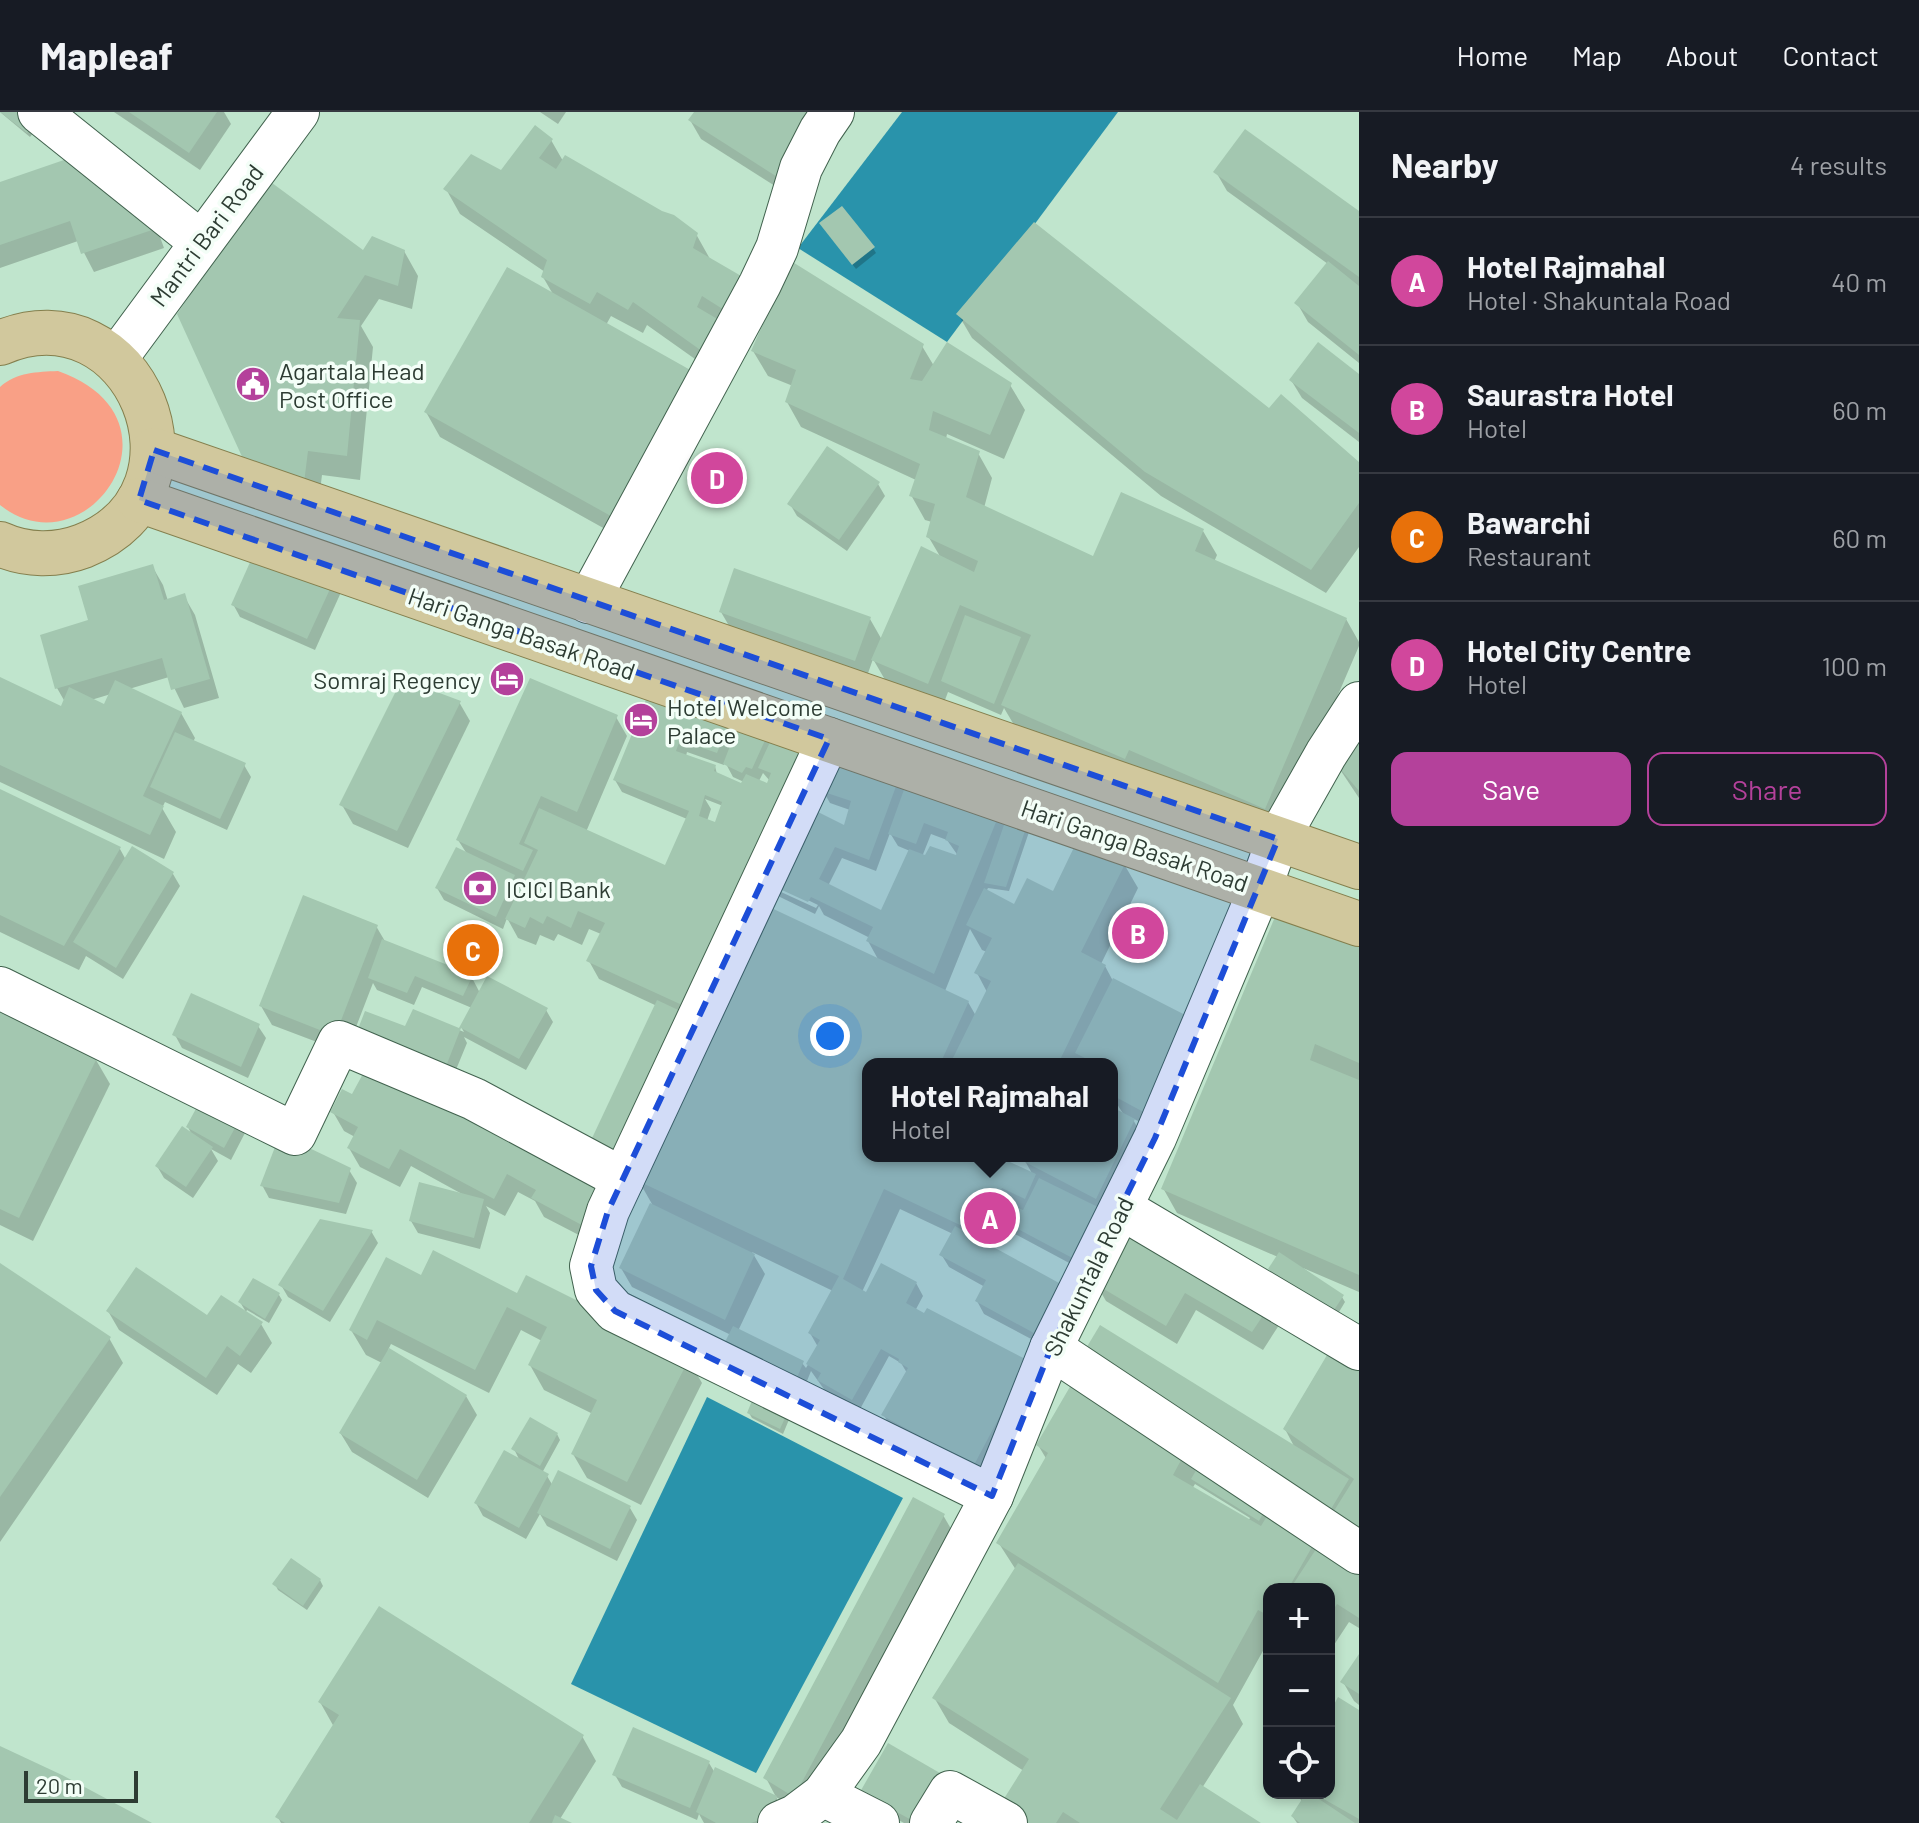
<!DOCTYPE html>
<meta charset="utf-8">
<style>
body{margin:0;font-family:Barlow,sans-serif;background:#242831;color:#f1f3f6}
.controls{position:absolute;right:24px;bottom:24px;display:grid;overflow:hidden;border-radius:16px;box-shadow:0 4px 12px #0003}
.controls button{width:72px;height:72px;display:grid;place-items:center;padding:0;border:0;border-bottom:2px solid #363941;background:#171b24;color:#f1f3f6;font:40px sans-serif}
.scale{position:absolute;left:24px;bottom:20px;width:114px;box-sizing:border-box;padding-left:8px;border:4px solid #2d3c33;border-top:0;font-size:22px;line-height:28px;white-space:nowrap;color:#2d3c33;-webkit-text-stroke:6px #f3fef7;paint-order:stroke}
.you{position:absolute;left:830px;top:924px;width:28px;height:28px;margin:-20px;border:6px solid #fff;border-radius:50%;background:#1a73e8;box-shadow:0 0 0 12px #1a73e833}
.badge{display:grid;place-items:center;width:52px;height:52px;border-radius:50%;background:#b4419b;color:#fff;font-size:26px;font-weight:700}
.pin{position:absolute;translate:-50% -50%;border:4px solid #fff;box-shadow:0 2px 8px #0006}
.popup{position:absolute;left:862px;top:946px;width:256px;height:104px;box-sizing:border-box;display:grid;place-content:center;border-radius:16px;background:#171b24;filter:drop-shadow(0 2px 6px #0005);font-size:26px;white-space:nowrap;color:#9ea1a6}
.popup b{font-size:30px;color:#f1f3f6}
.popup::after{content:'';position:absolute;left:50%;top:100%;margin-left:-16px;border:16px solid transparent;border-top-color:#171b24}
.list{margin:0;padding:0;list-style:none}
h2{display:flex;justify-content:space-between;align-items:center;height:104px;margin:0;padding:0 32px;font-size:34px}
h2 small{font-size:26px;font-weight:400;color:#9ea1a6}
.list li{display:grid;grid-template-columns:52px 1fr auto;gap:24px;align-items:center;box-sizing:border-box;height:128px;padding:0 32px;border-top:2px solid #363941}
.list b{display:block;font-size:30px;white-space:nowrap}
.list p{margin:0;font-size:26px;white-space:nowrap;color:#9ea1a6}
.list em{font-size:26px;font-style:normal;color:#9ea1a6}
.actions{display:flex;gap:16px;padding:24px 32px}
.actions a{flex:1;padding:18px 0;border:2px solid #b4419b;border-radius:16px;text-align:center;font-size:28px;color:#b4419b}
.actions .main{background:#b4419b;color:#fff}
.icon{flex:none;width:44px;height:44px;fill:none;stroke:currentColor;stroke-width:2;stroke-linecap:round;stroke-linejoin:round}
.map{position:relative;flex:none;width:1359px;height:1711px;overflow:hidden}
header{display:flex;align-items:center;gap:48px;box-sizing:border-box;height:112px;padding:0 40px;background:#171b24;border-bottom:2px solid #363941}
header strong{font-size:38px}
nav{display:flex;gap:44px;margin-inline-start:auto;font-size:28px}
main{display:flex}
aside{flex:1;background:#171b24}
.map>svg:first-child{display:block}
.green{fill:#f9a086}
.water{fill:#2993ab}
.shadow{fill:#0003;fill-rule:evenodd}
.building{fill:#a3c7b0;fill-rule:evenodd}
.lines{fill:none;stroke-linecap:round;stroke-linejoin:round}
.minor-casing{stroke:#41624e;stroke-width:44}
.primary-casing{stroke:#847f4d;stroke-width:46}
.minor{stroke:#fff;stroke-width:42}
.primary{stroke:#d1c89d;stroke-width:44}
.marked{fill:#1d4ed8;fill-opacity:0.2;stroke:#1d4ed8;stroke-width:6;stroke-dasharray:16 10;stroke-linejoin:round}
.labels{text-anchor:middle;dominant-baseline:central;stroke-width:7;stroke-linejoin:round;paint-order:stroke}
.street-label{font-size:24px;fill:#2d3c33;stroke:#f3fef7}
.poi-label{font-size:24px;fill:#2d3c33;stroke:#f3fef7;text-anchor:start}
</style>
<header>
<strong>Mapleaf</strong>
<nav><a>Home</a><a>Map</a><a>About</a><a>Contact</a></nav>
</header>
<main>
<div class="map">
<svg width="1359" height="1711" viewBox="0 0 1359 1711">
<rect width="100%" height="100%" fill="#c0e5cd"/>
<path class="green" d="M58 259C194 307 86 462 0 393V275C17 260 37 260 58 259Z"/>
<g class="water">
<polygon points="902,0 1118,0 947,230 798,136"/>
<polygon points="707,1285 903,1386 756,1661 571,1572"/>
</g>
<g class="shadow">
<polygon points="0,0 40,12 30,25"/>
<polygon points="114,0 224,0 231,12 200,58"/>
<polygon points="540,0 566,0 558,12"/>
<polygon points="696,0 830,0 794,86 701,27 690,8"/>
<polygon points="551,28 563,49 696,122 710,147 743,241 726,269 647,213 643,221 611,204 606,213 632,432 440,325 426,300 554,184 543,165 545,160 460,102 446,77 502,61"/>
<polygon points="1216,60 1359,101 1359,251 1308,210 1297,191 1328,152 1227,79"/>
<polygon points="0,72 146,86 164,136 94,160 78,129 0,156"/>
<polygon points="825,117 873,136 876,141 856,157"/>
<polygon points="404,139 418,164 412,197 379,187 361,214 373,235 360,368 322,363 318,395 266,384 363,140"/>
<polygon points="958,202 1269,299 1359,352 1359,435 1326,481 1161,384 972,226"/>
<polygon points="922,234 934,254 1010,273 1025,298 1004,347 947,322 946,327 978,341 992,366 984,396 1094,447 1203,419 1217,443 1214,450 1346,507 1359,530 1359,534 1279,720 1017,618 1004,596 1001,603 948,580 942,596 888,573 873,547 866,567 732,519 721,500 870,507 882,528 941,446 928,424 932,410 925,408 911,383 916,368 801,315 787,290 793,274 768,264 753,239"/>
<polygon points="1359,264 1359,330 1302,286 1291,268"/>
<polygon points="878,372 885,384 847,439 797,404 790,392"/>
<polygon points="260,432 342,478 315,538 240,505 233,492"/>
<path d="M152 454 163 473 168 489 184 484 195 503 219 586 184 596 169 565 129 577 181 601 195 626 193 630 244 653 251 665 227 718 165 690 162 696 176 720 164 747 0 670V567L62 597 65 590 57 576 91 510ZM111 582 105 594 91 588Z"/>
<path d="M653 575 771 615 784 724 845 715 850 698 830 691 823 679 834 646 1029 720 1009 779 988 776 986 780 1015 794 1124 752 1138 776 1101 852 1105 854 1113 869 1160 1020 1132 1006 1145 1028 1086 1160 1013 1121 1006 1108 998 1122 980 1112 973 1126 1050 1237 984 1202 977 1189 985 1175 949 1155 941 1142 953 1122 900 1097 862 1180 866 1182 916 1171 923 1184 915 1199 1027 1250 985 1370 894 1322 884 1303 907 1261 901 1251 889 1244 859 1299 826 1280 811 1259 798 1291 731 1223 632 1175 621 1156 652 1092 636 1064 604 1136 544 1105 535 1089 518 1080 505 1104 486 1094 490 1101 480 1137 418 1121 411 1109 462 1082 411 1054 400 1075 360 1055 349 1036 355 1025 344 1019 333 1000 353 985 406 916 414 899 464 920 461 915 472 896 422 875 414 893 377 878 373 871 346 941 272 913 261 894 376 814 386 831 471 864 480 881 546 898 553 910 526 958 464 925 467 931 446 982 600 1064 657 894 599 867 589 849 601 822 589 817 582 833 558 822 554 829 540 823 536 833 518 826 507 806 503 817 444 788 437 776 467 742 458 728 616 605 627 624 586 720 666 756 687 707 622 680 615 668ZM687 640 724 653 725 650 733 665 744 670 740 673 717 662 715 654 686 644ZM763 661 770 669 768 673 759 669ZM705 687 723 694 720 715 707 709 711 697ZM890 721 898 734 910 739 882 801 828 774 842 746 876 759ZM931 722 947 728 961 748 922 745ZM771 769 780 785 815 802 819 794 824 803 870 826 868 829 879 849 723 873ZM781 775 818 793 816 796 781 780ZM970 817 982 838 987 840 977 861 987 880 976 904 968 890 945 879ZM868 952H1112V972L1115 974 1112 979V995L1115 989 1124 1003 1112 997V1044H1027L1025 1049 1033 1063 992 1044H868ZM752 1140 833 1179 810 1221 818 1235 806 1256 802 1251 738 1219 765 1162Z"/>
<polygon points="459,590 470,609 408,736 353,712 342,693"/>
<polygon points="1359,633 1359,686 1335,650"/>
<polygon points="0,679 120,737 126,748 173,762 180,774 123,867 86,844 79,858 0,820"/>
<polygon points="1359,824 1359,1180 1303,1156 1342,1185 1345,1190 1336,1205 1273,1163 1270,1158 1278,1145 1177,1101 1163,1076"/>
<polygon points="0,900 96,948 110,972 33,1129 0,1113"/>
<polygon points="258,914 266,926 248,966 182,936 175,923"/>
<polygon points="204,985 247,1017 231,1048 211,1037 218,1049 193,1086 164,1066 157,1054 193,1025 188,1015"/>
<polygon points="349,1058 357,1071 346,1102 269,1086 262,1073"/>
<polygon points="1131,1108 1281,1210 1263,1238 1196,1198 1177,1232 1106,1189 1095,1170"/>
<polygon points="371,1119 378,1131 330,1210 288,1185 281,1173"/>
<polygon points="0,1153 109,1226 123,1251 0,1430"/>
<polygon points="422,1166 517,1183 688,1247 702,1271 641,1393 587,1366 573,1342 593,1302 544,1278 530,1253 542,1229 521,1218 489,1281 391,1232 388,1238 466,1284 477,1303 428,1386 352,1340 341,1322 382,1251 366,1243 351,1218"/>
<polygon points="279,1183 282,1188 269,1211 247,1198 246,1200 240,1190"/>
<polygon points="108,1199 261,1212 272,1231 251,1261 238,1252 217,1283 119,1218"/>
<polygon points="1359,1244 1359,1434 1339,1420 1285,1317"/>
<polygon points="793,1298 783,1322 752,1306 749,1301"/>
<polygon points="557,1322 560,1328 542,1361 547,1364 553,1374 630,1396 637,1408 617,1449 547,1414 540,1402 526,1427 483,1404 476,1391 520,1349 514,1337"/>
<path d="M1038 1333 1185 1341 1197 1361 1359 1454V1516L1349 1510 1330 1539 1329 1477H1269V1528L1233 1593 1243 1612 1202 1676 1257 1711H1012L1024 1659 949 1611 935 1587 1016 1458 998 1430 1047 1348ZM1195 1372 1250 1406 1248 1409 1192 1377Z"/>
<polygon points="943,1403 954,1422 805,1702 776,1685 766,1666"/>
<polygon points="320,1468 323,1474 307,1498 278,1478 275,1472"/>
<polygon points="1359,1545 1359,1593 1354,1589 1343,1570"/>
<polygon points="320,1590 582,1624 596,1649 560,1707 567,1711 281,1711 278,1705 334,1615"/>
<polygon points="1359,1600 1359,1711 1297,1711 1293,1705 1302,1690 1297,1681 1329,1681 1329,1606"/>
<polygon points="709,1651 715,1661 776,1685 783,1698 777,1711 704,1711 699,1702 697,1708 622,1675 615,1663"/>
<polygon points="869,1692 941,1711 904,1711"/>
</g>
<g class="building">
<polygon points="0,0 32,0 38,5 27,21"/>
<polygon points="129,0 217,0 189,41"/>
<polygon points="694,0 826,0 782,68 688,8"/>
<polygon points="535,13 553,27 539,46 556,57 565,43 662,99 674,103 698,121 693,136 755,172 737,206 702,184 697,195 731,215 706,242 633,190 628,198 597,180 590,192 541,165 547,148 443,77 471,42 501,58"/>
<polygon points="1245,17 1359,99 1359,165 1213,60"/>
<polygon points="93,38 155,117 81,142 70,109 0,133 0,70"/>
<polygon points="268,68 363,138 372,124 405,138 398,174 365,163 337,206 360,208 347,344 308,339 304,371 249,360 177,202"/>
<polygon points="842,94 875,135 852,153 819,111"/>
<polygon points="1034,110 1269,296 1281,282 1359,350 1359,391 1311,458 1145,360 956,202"/>
<polygon points="791,149 924,232 910,267 922,269 947,230 1012,271 990,323 933,299 929,318 980,339 966,385 1093,444 1121,380 1204,417 1195,439 1347,506 1265,697 1129,638 1125,647 1001,593 1031,523 960,493 928,572 871,548 921,434 974,460 978,449 926,425 935,392 909,384 920,352 785,290 796,258 751,239"/>
<polygon points="1328,149 1359,174 1359,243 1294,191"/>
<polygon points="507,155 701,264 618,408 424,300"/>
<polygon points="1318,230 1359,262 1359,321 1289,268"/>
<polygon points="827,334 880,370 839,428 787,392"/>
<polygon points="259,430 336,464 307,527 231,493"/>
<polygon points="153,452 164,488 185,481 210,567 171,578 162,546 55,577 40,523 88,508 78,474"/>
<polygon points="734,456 871,505 855,549 719,500"/>
<polygon points="965,503 1021,525 994,592 941,569"/>
<polygon points="0,565 61,594 69,575 104,592 115,568 182,600 143,684 164,694 150,723 0,653"/>
<polygon points="530,566 618,603 577,700 541,684 519,732 533,738 523,759 456,728"/>
<polygon points="402,567 461,589 397,719 339,693"/>
<path d="M652 573 772 613 752 657 746 655 742 661 723 652 732 629 723 626 717 641 680 628 676 639 716 653 714 659 741 671 746 662 767 671 771 661 758 656 777 615 812 630 693 898 586 849 605 811 578 799 571 816 547 804 543 812 530 805 525 816 505 807 538 738 524 731 539 696 665 753 689 699 613 668ZM705 683 722 690 715 710 699 704Z"/>
<polygon points="175,620 246,651 220,707 150,675"/>
<polygon points="1347,624 1359,631 1359,679 1336,652"/>
<polygon points="832,644 902,658 869,748 835,735 819,767 881,798 909,737 925,743 930,734 956,743 959,734 945,728 948,720 924,711 916,732 888,722 910,661 1003,693 934,862 866,829 873,815 811,785 808,790 771,773 806,694 844,713 851,689 821,679"/>
<polygon points="0,677 121,735 64,834 0,803"/>
<polygon points="1006,707 1027,713 1006,775 984,771"/>
<polygon points="1078,727 1126,750 1081,840 1106,853 1058,952 950,952 991,869 974,861 992,826 966,813 984,776 1014,792 1027,766 1053,779"/>
<polygon points="132,734 174,760 116,856 73,830"/>
<polygon points="456,735 515,763 496,805 435,776"/>
<polygon points="303,783 378,813 335,924 259,894"/>
<polygon points="765,793 969,889 940,952 868,952 868,1044 997,1044 1036,1062 1025,1087 1002,1076 987,1105 969,1095 960,1113 884,1077 843,1167 866,1180 881,1151 917,1170 906,1191 924,1201 927,1196 1029,1249 974,1353 881,1303 908,1256 898,1250 899,1247 881,1237 852,1288 817,1268 821,1261 806,1252 820,1228 808,1221 839,1164 636,1068"/>
<polygon points="1280,793 1359,822 1359,951 1315,932 1310,948 1359,968 1359,1163 1161,1077"/>
<polygon points="382,827 473,863 463,884 415,864 407,881 368,866"/>
<polygon points="487,864 548,896 519,947 461,916 441,967 353,930 365,899 405,914 413,897 459,916"/>
<polygon points="1113,866 1195,908 1149,1003 1112,983 1112,976 1118,963 1112,960 1112,952 1097,952 1075,941"/>
<polygon points="191,881 260,912 241,955 172,923"/>
<polygon points="657,888 691,904 620,1057 585,1041"/>
<polygon points="0,898 97,946 19,1106 0,1097"/>
<polygon points="371,947 618,1071 593,1119 531,1086 536,1078 507,1062 494,1087 400,1037 389,1057 347,1036 358,1015 330,1000 342,977 352,982"/>
<polygon points="204,982 242,1003 224,1036 186,1015"/>
<polygon points="1112,995 1135,1007 1096,1087 1023,1049 1025,1044 1112,1044"/>
<polygon points="182,1014 213,1035 186,1075 155,1054"/>
<polygon points="280,1022 351,1056 339,1091 260,1074"/>
<polygon points="1039,1066 1104,1098 1078,1149 1003,1109 1011,1093 1023,1098"/>
<polygon points="419,1070 484,1087 474,1126 409,1109"/>
<polygon points="650,1091 755,1142 725,1208 619,1156"/>
<polygon points="1130,1105 1272,1190 1252,1220 1185,1181 1166,1214 1092,1170"/>
<polygon points="320,1107 373,1118 323,1199 278,1173"/>
<polygon points="955,1114 1070,1177 1043,1226 975,1189 986,1168 939,1143"/>
<polygon points="433,1138 517,1181 526,1163 690,1245 627,1370 571,1342 597,1288 528,1253 547,1215 507,1195 475,1258 377,1208 367,1228 349,1218 386,1145 421,1163"/>
<polygon points="1279,1140 1344,1183 1332,1201 1268,1157"/>
<polygon points="0,1151 111,1225 0,1385"/>
<polygon points="136,1155 207,1203 221,1183 263,1210 240,1244 227,1234 206,1266 106,1199"/>
<polygon points="253,1166 280,1181 265,1207 238,1190"/>
<polygon points="1100,1213 1349,1367 1328,1402 1079,1248"/>
<polygon points="733,1214 804,1249 791,1280 718,1244"/>
<polygon points="1336,1228 1359,1242 1359,1420 1332,1402 1354,1367 1283,1317"/>
<polygon points="389,1236 467,1283 417,1368 339,1321"/>
<polygon points="1071,1273 1186,1339 1173,1363 1261,1414 1273,1394 1320,1421 1288,1477 1269,1477 1269,1504 1258,1498 1218,1571 996,1431 1048,1341 1036,1333"/>
<polygon points="758,1274 792,1290 780,1317 747,1301"/>
<polygon points="530,1305 558,1321 540,1354 511,1337"/>
<polygon points="504,1338 549,1362 519,1416 474,1391"/>
<polygon points="1201,1350 1268,1392 1259,1409 1191,1367"/>
<polygon points="558,1358 631,1394 610,1437 537,1401"/>
<polygon points="913,1385 945,1402 794,1685 763,1666"/>
<polygon points="1322,1428 1359,1452 1359,1506 1337,1492 1329,1505 1329,1477 1290,1477"/>
<polygon points="291,1446 321,1467 303,1494 272,1472"/>
<polygon points="1018,1451 1231,1586 1160,1697 1177,1708 1200,1672 1261,1711 1080,1711 1063,1700 1056,1711 1028,1711 1000,1693 1029,1647 932,1586"/>
<polygon points="379,1494 584,1623 529,1711 285,1711 275,1705 339,1603 318,1590"/>
<polygon points="1359,1542 1359,1582 1340,1570"/>
<polygon points="1338,1585 1359,1598 1359,1707 1313,1681 1329,1681 1329,1602"/>
<polygon points="633,1615 710,1649 690,1696 612,1663"/>
<polygon points="888,1631 952,1668 917,1711 860,1680"/>
<polygon points="0,1634 62,1663 152,1711 0,1711"/>
<polygon points="715,1655 777,1684 768,1705 751,1711 716,1711 696,1700"/>
<polygon points="1306,1681 1310,1681 1355,1711 1300,1711 1291,1704"/>
<polygon points="555,1703 572,1711 552,1711"/>
</g>
<g class="lines">
<g class="minor-casing">
<g id="minor">
<polyline points="39,0 201,130"/>
<polyline points="115,248 298,0"/>
<polyline points="588,490 760,172 777,136 801,56 820,19 833,0"/>
<polyline points="829,627 608,1099 591,1154 596,1178 615,1199 992,1384"/>
<polyline points="0,876 295,1022 339,930 474,987 623,1067"/>
<polyline points="1121,1096 1359,1237"/>
<polyline points="1051,1236 1359,1441"/>
<polyline points="823,1683 878,1711"/>
<polyline points="779,1711 795,1704 823,1683 861,1630 992,1384 1051,1236 1155,1026 1260,777 1278,727 1326,642 1359,591"/>
<polyline points="931,1711 950,1680 1006,1711"/>
</g>
</g>
<g class="primary-casing">
<g id="primary">
<path d="M0 231C135 173 220 380 83 434 57 444 26 444 0 432"/>
<polyline points="154,338 1359,755"/>
<polyline points="139,388 1359,812"/>
</g>
</g>
<use href="#minor" class="minor"/>
<use href="#primary" class="primary"/>
</g>
<path class="marked" d="M154 338 1278 727 1155 1026 1051 1236 992 1384 615 1199 596 1178 591 1154 608 1099 829 627 139 388Z"/>
<defs>
<g id="civic-disc" transform="scale(1.8)"><circle r="9.5" fill="#b4419b" stroke="#f3fef7"/><path d="M-.6-6.5H3V-4.5H.6V-3L4-1V1h2V6H-6V1h2V-1L-.6-3ZM-1.2 2.5V6h2.4V2.5Z" fill="#fff"/></g>
<g id="hotel-disc" transform="scale(1.8)"><circle r="9.5" fill="#b4419b" stroke="#f3fef7"/><path d="M-6-4.5h1.5V1H6V5H4.5V3h-9V5H-6ZM-4 0a1.8 1.8 0 1 1 3.6 0ZM.5 0V-2.5h3Q6-2.5 6 0Z" fill="#fff"/></g>
<g id="bank-disc" transform="scale(1.8)"><circle r="9.5" fill="#b4419b" stroke="#f3fef7"/><path d="M-6-4H6V4H-6ZM0-2.3a2.3 2.3 0 1 0 0 4.6a2.3 2.3 0 1 0 0-4.6Z" fill="#fff"/></g>
</defs>
<g fill-rule="evenodd">
<use href="#civic-disc" x="253" y="272"/>
<use href="#hotel-disc" x="507" y="567"/>
<use href="#hotel-disc" x="641" y="608"/>
<use href="#bank-disc" x="480" y="776"/>
</g>
<g class="labels">
<g class="street-label">
<text transform="translate(206 123) rotate(-53)">Mantri Bari Road</text>
<text transform="translate(522 521) rotate(19)">Hari Ganga Basak Road</text>
<text transform="translate(1135 733) rotate(19)">Hari Ganga Basak Road</text>
<text transform="translate(1088 1164) rotate(-64)">Shakuntala Road</text>
</g>
<g class="poi-label">
<text x="279" y="258">Agartala Head<tspan x="279" dy="28">Post Office</tspan></text>
<text x="481" y="567" text-anchor="end">Somraj Regency</text>
<text x="667" y="594">Hotel Welcome<tspan x="667" dy="28">Palace</tspan></text>
<text x="506" y="776">ICICI Bank</text>
</g>
</g>
</svg>
<div class="controls">
<button>+</button>
<button>−</button>
<button><svg class="icon" aria-label="locate" viewBox="0 0 24 24"><circle cx="12" cy="12" r="6"/><path d="M12 2v4M12 18v4M2 12h4M18 12h4"/></svg></button>
</div>
<div class="scale">20 m</div>
<div class="you"></div>
<div class="pin badge" style="left:990px;top:1106px;background:#d1479c">A</div>
<div class="popup"><b>Hotel Rajmahal</b>Hotel</div>
<div class="pin badge" style="left:1138px;top:821px;background:#d1479c">B</div>
<div class="pin badge" style="left:473px;top:838px;background:#e8710a">C</div>
<div class="pin badge" style="left:717px;top:366px;background:#d1479c">D</div>
</div>
<aside>
<h2>Nearby<small>4 results</small></h2>
<ul class="list">
<li><span class="badge" style="background:#d1479c">A</span><div><b>Hotel Rajmahal</b><p>Hotel · Shakuntala Road</p></div><em>40 m</em></li>
<li><span class="badge" style="background:#d1479c">B</span><div><b>Saurastra Hotel</b><p>Hotel</p></div><em>60 m</em></li>
<li><span class="badge" style="background:#e8710a">C</span><div><b>Bawarchi</b><p>Restaurant</p></div><em>60 m</em></li>
<li><span class="badge" style="background:#d1479c">D</span><div><b>Hotel City Centre</b><p>Hotel</p></div><em>100 m</em></li>
</ul>
<div class="actions"><a class="main">Save</a><a>Share</a></div>
</aside>
</main>
